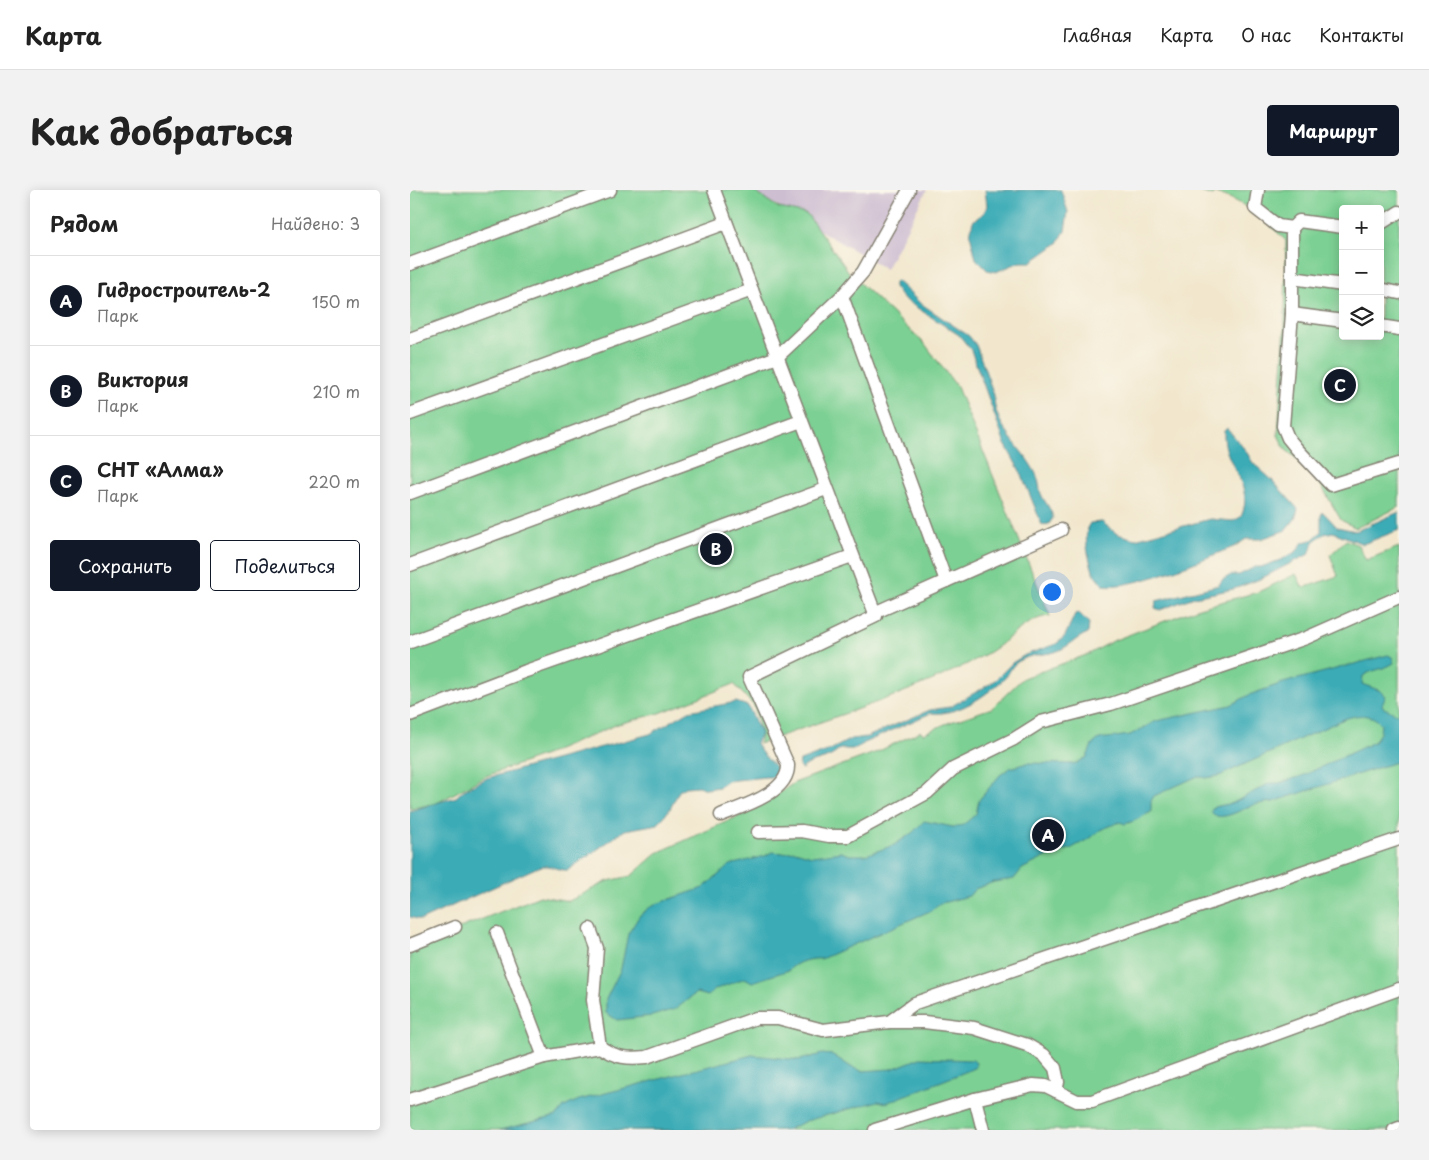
<!DOCTYPE html>
<html lang="ru">
<meta charset="utf-8">
<style>
body{margin:0;font-family:"Playpen Sans",sans-serif;background:#f2f2f2;color:#222}
.controls{position:absolute;right:15px;top:15px;display:grid;overflow:hidden;border-radius:5px;box-shadow:0 2px 12px #0003}
.controls button{width:45px;height:45px;display:grid;place-items:center;padding:0;border:0;border-bottom:1px solid #e0e0e0;background:#fff;color:#222;font:25px sans-serif}
.you{position:absolute;left:641px;top:401px;width:18px;height:18px;margin:-12px;border:4px solid #fff;border-radius:50%;background:#1a73e8;box-shadow:0 0 0 8px #1a73e833}
.badge{display:grid;place-items:center;width:32px;height:32px;border-radius:50%;background:#111827;color:#fff;font-size:16px;font-weight:700}
.pin{position:absolute;translate:-50% -50%;border:2px solid #fff;box-shadow:0 1px 5px #0006}
.list{margin:0;padding:0;list-style:none}
h2{display:flex;justify-content:space-between;align-items:center;height:65px;margin:0;padding:0 20px;font-size:21px}
h2 small{font-size:16px;font-weight:400;color:#767676}
.list li{display:grid;grid-template-columns:32px 1fr auto;gap:15px;align-items:center;box-sizing:border-box;height:90px;padding:0 20px;border-top:1px solid #e0e0e0}
.list b{display:block;font-size:19px;white-space:nowrap}
.list p{margin:0;font-size:16px;white-space:nowrap;color:#767676}
.list em{font-size:16px;font-style:normal;color:#767676}
.actions{display:flex;gap:10px;padding:15px 20px}
.actions a{flex:1;padding:11px 0;border:1px solid #111827;border-radius:5px;text-align:center;font-size:18px;color:#111827}
.actions .main{background:#111827;color:#fff}
.icon{flex:none;width:28px;height:28px;fill:none;stroke:currentColor;stroke-width:2;stroke-linecap:round;stroke-linejoin:round}
.map{position:relative;flex:none;width:989px;height:940px;overflow:hidden;border-radius:5px}
header{display:flex;align-items:center;gap:30px;box-sizing:border-box;height:70px;padding:0 25px;background:#fff;border-bottom:1px solid #e0e0e0}
header strong{font-size:24px}
nav{display:flex;gap:28px;margin-inline-start:auto;font-size:18px}
.intro{display:flex;align-items:center;justify-content:space-between;box-sizing:border-box;height:120px;padding:0 30px}
h1{margin:0;font-size:35px}
.button{padding:12px 22px;border-radius:5px;background:#111827;color:#fff;font-size:18px;font-weight:700}
main{display:flex;gap:30px;padding:0 30px}
aside{flex:1;background:#fff;border-radius:5px;box-shadow:0 2px 12px #0003}
.map>svg:first-child{display:block}
.industrial{fill:#cebed1}
.green{fill:#7cd093;stroke:#4c7658;fill-rule:evenodd}
.water{fill:#3aabb6;stroke:#2b6469}
.lines{fill:none;stroke-linecap:round;stroke-linejoin:round}
.minor-casing{stroke:#878274;stroke-width:15}
.minor{stroke:#fff;stroke-width:12}
</style>
<header>
<strong>Карта</strong>
<nav><a>Главная</a><a>Карта</a><a>О нас</a><a>Контакты</a></nav>
</header>
<div class="intro"><h1>Как добраться</h1><a class="button">Маршрут</a></div>
<main>
<aside>
<h2>Рядом<small>Найдено: 3</small></h2>
<ul class="list">
<li><span class="badge">A</span><div><b>Гидростроитель-2</b><p>Парк</p></div><em>150 m</em></li>
<li><span class="badge">B</span><div><b>Виктория</b><p>Парк</p></div><em>210 m</em></li>
<li><span class="badge">C</span><div><b>СНТ «Алма»</b><p>Парк</p></div><em>220 m</em></li>
</ul>
<div class="actions"><a class="main">Сохранить</a><a>Поделиться</a></div>
</aside>
<div class="map">
<svg width="989" height="940" viewBox="0 0 989 940">
<rect width="100%" height="100%" fill="#fbf7ec"/>
<filter id="ink" filterUnits="userSpaceOnUse"><feTurbulence type="fractalNoise" baseFrequency=".02" numOctaves="2"/><feDisplacementMap in="SourceGraphic" scale="10" xChannelSelector="R" yChannelSelector="G"/><feConvolveMatrix kernelMatrix="1 2 1 2 8 2 1 2 1" color-interpolation-filters="sRGB"/></filter>
<filter id="wash" filterUnits="userSpaceOnUse"><feTurbulence type="fractalNoise" baseFrequency=".0096" numOctaves="4" result="noise"/><feDisplacementMap in="SourceGraphic" scale="20" xChannelSelector="R" yChannelSelector="G"/><feGaussianBlur stdDeviation="1.12" result="paint"/><feColorMatrix in="noise" values="0 0 0 0 0 0 0 0 0 0 0 0 0 0 0 0 0 1.4 0 .05"/><feComposite in="paint" operator="in"/></filter>
<g filter="url(#wash)">
<rect width="100%" height="100%" fill="#f2e7cd"/>
<polygon class="industrial" points="340,0 517,0 476,79"/>
<g class="green">
<path d="M0 0H342L369 18 397 24 441 85 515 154 547 197 640 426C615 428 598 452 576 464 506 503 424 526 349 554L351 544 344 516 324 494 250 523 208 534 138 564 76 586 27 613 0 619Z"/>
<path d="M784 0H989V317L946 338 931 330 904 283 875 259 868 245 875 134 876 51C855 29 834 11 805 3L803 6ZM933 19H970V146H933Z"/>
<polygon points="936,350 948,355 956,370 989,357 989,940 0,940 0,758 130,706 159,711 198,691 221,686 247,663 347,618 384,593 467,562 511,541 513,544 535,534 582,518 613,488 679,464 705,450 789,418 848,402 886,384 893,398 928,386 920,365"/>
</g>
<g class="water">
<polygon points="575,0 651,0 658,22 655,41 648,53 621,72 610,72 586,82 577,80 566,69 560,44 563,31 574,23 577,16"/>
<path d="M487 91 510 113 559 146 566 155 584 205C583 236 612 257 625 282 629 289 629 297 631 304 635 313 641 318 643 328L639 334 632 335 611 283 595 254 561 160 549 145 492 108 484 97V92Z"/>
<path d="M817 238 836 261 843 273 861 289 888 319 885 329 876 340 851 349H836L826 356C795 368 723 400 693 395 690 391 685 386 683 381 679 369 672 344 680 333L692 332 707 344 725 349 800 329 823 331 831 327C846 293 812 276 814 241Z"/>
<polygon points="913,322 927,337 946,341 989,322 989,340 953,354 923,342 914,344 905,350 899,364 850,389 824,399 784,407 750,420 745,418 746,411 809,395 812,390 821,385 829,385 845,377 851,377 873,369 887,361 893,352 902,350 911,342 911,325"/>
<path d="M669 423 679 433 678 443C665 448 656 460 641 463 629 465 615 465 605 474 601 477 599 483 596 487 577 505 548 526 521 523L456 552 446 559H430C417 573 402 568 392 579L389 577 390 571 420 560 441 549 457 547 520 520 540 517 554 509 583 492 602 473 615 465 646 454 655 446 665 424Z"/>
<path d="M978 465 982 467 984 473C973 480 963 479 953 486L952 494 971 501 976 506 972 515 974 518 989 525V571L863 612C857 613 850 613 844 615 833 618 808 635 801 621L804 617 823 613 860 593H869L892 586 964 552 970 543 971 534C961 522 947 525 934 529L809 586 795 588 788 586 744 606 741 611V622L724 631 715 634 710 632 690 640 682 647 660 659 644 663 612 679 604 689 584 692 565 699 559 706 532 713 520 721 411 769C400 768 386 772 379 780L342 792 335 788 306 799 298 806 286 803 266 819 242 826 207 830 196 823V809L211 779 218 744 230 725 243 715 293 698 320 675 355 666 362 662 373 663 385 661 402 666 431 662 439 665H456L484 655 502 643 514 631 543 637 553 635 566 624 569 610 590 585 600 578 617 573 665 574 677 567 682 555 689 549 720 545 746 531 821 515 839 505 873 493Z"/>
<path d="M326 512 338 516 351 544 346 553C352 566 362 573 372 583L371 587H356L317 591 309 597 297 599 288 596 275 597 269 601 260 619 248 634 215 640 158 680C146 681 142 673 128 677L11 730 0 727V621L46 607 54 600 77 588 240 544 279 521Z"/>
<polygon points="412,864 423,865 441,877 452,881 482,879 510,868 563,870 566,873 565,878 476,913 468,911 396,931 377,940 90,940 147,926 154,917 169,910 342,865 390,870"/>
</g>
</g>
<g filter="url(#ink)">
<g class="lines">
<g class="minor-casing">
<g id="minor">
<path d="M304 0 466 426 339 487 378 575C379 603 333 616 311 625"/>
<polyline points="848,0 845,18 868,36 882,38 882,124 873,236 878,248 887,259 921,295 989,274"/>
<polyline points="970,34 989,22"/>
<polyline points="882,38 889,31 933,37"/>
<polyline points="0,74 200,0"/>
<polyline points="882,88 933,95"/>
<polyline points="970,99 989,103"/>
<polyline points="432,106 536,391"/>
<polyline points="882,124 933,131"/>
<polyline points="970,136 989,139"/>
<polyline points="0,149 316,33"/>
<polyline points="0,224 342,100"/>
<polyline points="0,303 367,167 432,106 453,82 499,0"/>
<polyline points="0,375 391,231"/>
<polyline points="464,423 651,340"/>
<polyline points="0,452 416,299"/>
<polyline points="0,525 116,481 442,366"/>
<polyline points="348,642 392,641 419,646 438,646 517,603 543,579 604,549 631,532 701,514 896,448 989,407"/>
<polyline points="180,739 187,758 183,810 190,857"/>
<polyline points="87,743 134,867"/>
<polyline points="0,755 45,737"/>
<polyline points="479,832 505,813 989,649"/>
<polyline points="565,909 573,940"/>
<path d="M0 910 134 867 190 857C206 868 218 869 237 867L346 828H368L413 840 479 832H514L564 838 617 855 634 865 645 878 648 892 646 901"/>
<polyline points="465,940 565,909 623,895 636,896 667,911 682,911 989,799"/>
<polyline points="984,940 989,938"/>
</g>
</g>
<use href="#minor" class="minor"/>
</g>
</g>
</svg>
<div class="controls">
<button>+</button>
<button>−</button>
<button><svg class="icon" aria-label="layers" viewBox="0 0 24 24"><path d="M12 4l9 5-9 5-9-5zM3 14l9 5 9-5"/></svg></button>
</div>
<div class="you"></div>
<div class="pin badge" style="left:638px;top:645px">A</div>
<div class="pin badge" style="left:306px;top:359px">B</div>
<div class="pin badge" style="left:930px;top:195px">C</div>
</div>
</main>
